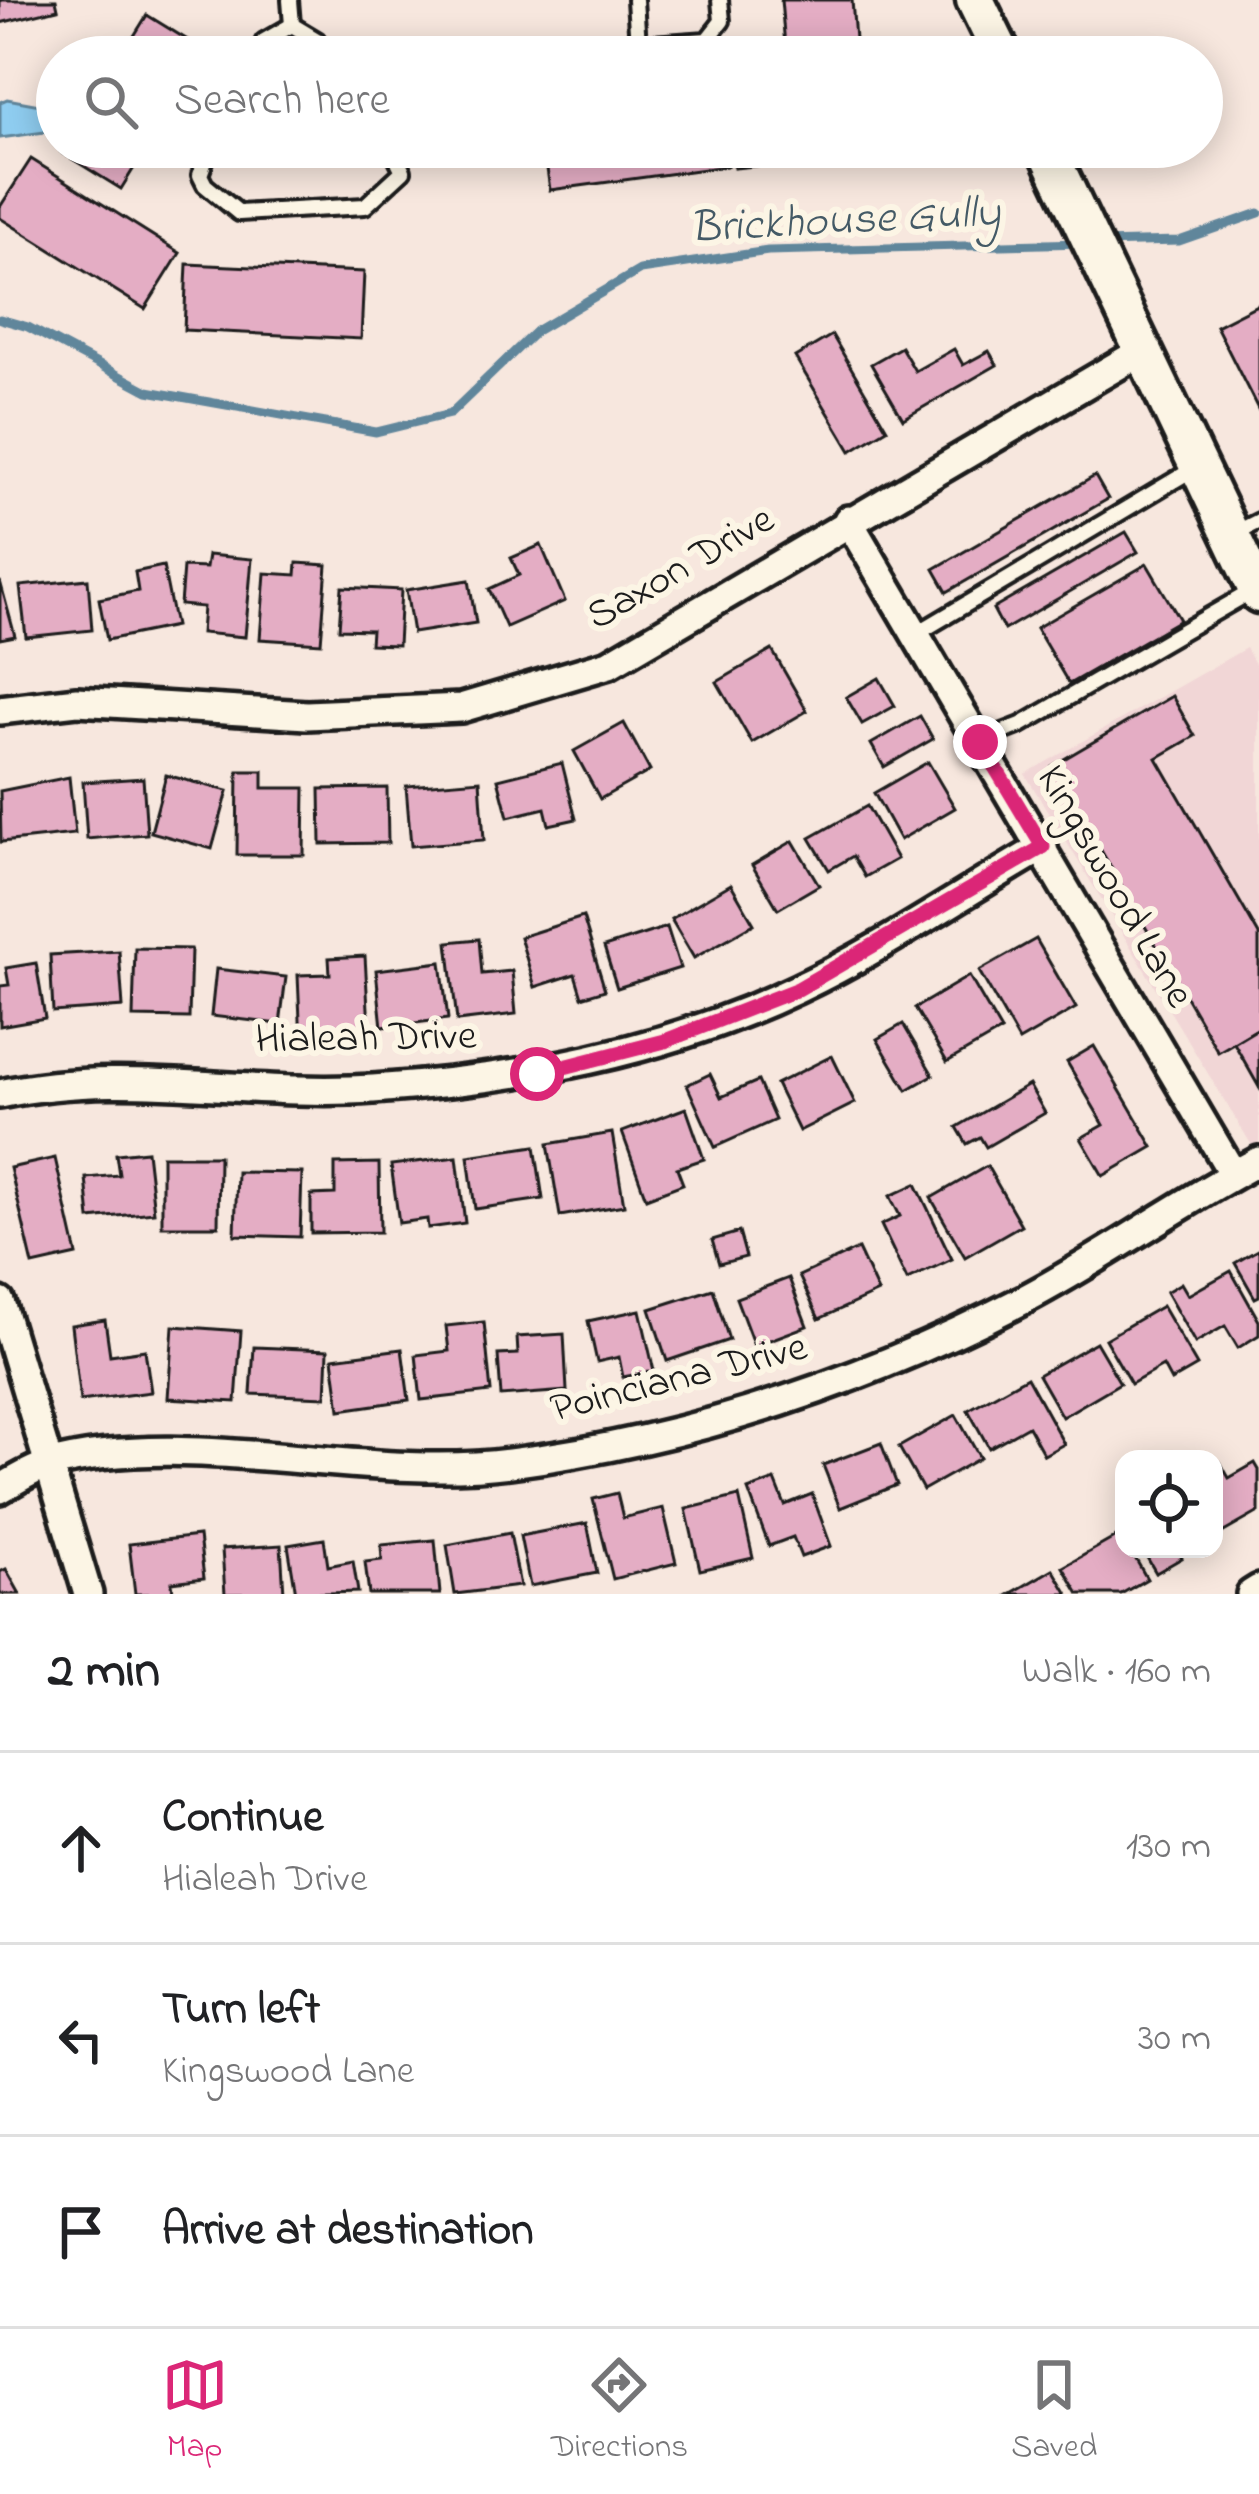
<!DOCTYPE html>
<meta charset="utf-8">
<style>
body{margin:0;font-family:"Indie Flower",sans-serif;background:#f6f6f6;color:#202124}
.controls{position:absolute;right:36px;bottom:36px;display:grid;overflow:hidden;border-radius:24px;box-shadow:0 6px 30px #0003}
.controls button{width:108px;height:108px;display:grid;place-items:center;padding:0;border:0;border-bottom:3px solid #e0e0e0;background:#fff;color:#202124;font:60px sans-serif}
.stop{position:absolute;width:36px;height:36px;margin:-27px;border:9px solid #db2777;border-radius:50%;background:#fff}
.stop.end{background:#db2777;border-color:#fff;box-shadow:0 3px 12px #0008}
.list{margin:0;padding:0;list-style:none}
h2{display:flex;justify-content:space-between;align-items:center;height:156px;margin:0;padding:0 48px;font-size:51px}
h2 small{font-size:39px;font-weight:400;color:#757577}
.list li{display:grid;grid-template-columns:78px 1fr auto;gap:36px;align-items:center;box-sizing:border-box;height:192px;padding:0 48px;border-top:3px solid #e0e0e0}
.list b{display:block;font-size:45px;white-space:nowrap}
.list p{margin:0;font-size:39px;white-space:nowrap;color:#757577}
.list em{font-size:39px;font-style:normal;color:#757577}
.icon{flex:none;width:66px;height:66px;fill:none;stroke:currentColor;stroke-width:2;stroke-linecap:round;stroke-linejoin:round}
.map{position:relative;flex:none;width:1259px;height:1594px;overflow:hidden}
.search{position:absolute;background:#fff;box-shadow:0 6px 30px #0003;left:36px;right:36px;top:36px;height:132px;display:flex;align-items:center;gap:30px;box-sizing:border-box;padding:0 42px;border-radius:66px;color:#757577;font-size:45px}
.sheet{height:732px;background:#fff}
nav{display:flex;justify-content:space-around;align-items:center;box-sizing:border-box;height:168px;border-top:3px solid #e0e0e0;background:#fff;font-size:33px;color:#757577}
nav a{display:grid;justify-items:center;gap:6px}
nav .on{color:#db2777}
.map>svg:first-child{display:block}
.built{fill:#f1d6d6}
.water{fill:#8fcdf0;stroke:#61869b;stroke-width:3}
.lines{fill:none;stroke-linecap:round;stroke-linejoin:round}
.stream{stroke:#61869b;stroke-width:9}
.building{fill:#e4adc4;stroke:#1c1c1c;stroke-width:3}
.service-casing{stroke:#1c1c1c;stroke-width:22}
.minor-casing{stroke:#1c1c1c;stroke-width:36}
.tertiary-casing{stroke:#1c1c1c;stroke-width:45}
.service{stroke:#fcf5e5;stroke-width:14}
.minor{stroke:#fcf5e5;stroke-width:27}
.tertiary{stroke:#fcf5e5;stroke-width:36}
.route{stroke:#db2777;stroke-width:15}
.labels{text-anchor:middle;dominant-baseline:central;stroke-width:12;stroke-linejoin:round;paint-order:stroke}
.street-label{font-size:42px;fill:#1c1c1c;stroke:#fcf5e5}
.water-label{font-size:45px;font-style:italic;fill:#445a66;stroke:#fcf5e5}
</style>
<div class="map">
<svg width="1259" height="1594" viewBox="0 0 1259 1594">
<rect width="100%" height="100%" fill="#f7e7de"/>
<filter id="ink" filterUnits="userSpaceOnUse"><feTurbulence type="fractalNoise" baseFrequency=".00833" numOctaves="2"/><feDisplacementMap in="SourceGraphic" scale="24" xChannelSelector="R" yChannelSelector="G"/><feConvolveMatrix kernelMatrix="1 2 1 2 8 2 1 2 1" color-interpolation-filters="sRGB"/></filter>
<g filter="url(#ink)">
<polygon class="built" points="1246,648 1259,671 1259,1157 1025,774"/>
<polygon class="water" points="7,99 40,105 52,131 0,138 0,102"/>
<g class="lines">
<g class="stream">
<polyline points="1101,243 1179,241 1259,213"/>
<polyline points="0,319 28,327 148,391 376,432 450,414 536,331 640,270 768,251 1084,243"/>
</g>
</g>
<g class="building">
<polygon points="0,0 56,0 58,9 0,23"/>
<polygon points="781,0 852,0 856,53 786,57"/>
<polygon points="147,15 207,52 203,57 121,57"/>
<polygon points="64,147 147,147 121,189 61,152"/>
<polygon points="544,147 725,147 727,166 550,190"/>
<polygon points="732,147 930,147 930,149 734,168"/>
<polygon points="31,159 180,253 145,309 0,218 0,207"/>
<polygon points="187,264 364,272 361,339 184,330"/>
<polygon points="1259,304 1259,411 1216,326"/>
<polygon points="832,335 887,429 851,451 795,357"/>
<polygon points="901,347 915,371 954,349 963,365 989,351 997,365 903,419 871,364"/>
<polygon points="1095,476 1108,499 947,592 934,569"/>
<polygon points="1126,532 1138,552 1004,630 993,609"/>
<polygon points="541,545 565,601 506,627 489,589 519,575 511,558"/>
<polygon points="208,555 252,559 245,637 201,633 203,607 180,605 183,567 206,568"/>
<polygon points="297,563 327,565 321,643 260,639 265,573 296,575"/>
<polygon points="1147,564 1180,620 1069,684 1036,628"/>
<polygon points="163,566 175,626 107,640 99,599 138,591 135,572"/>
<polygon points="88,579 92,630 26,637 20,586"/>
<polygon points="469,580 476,623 413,633 406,590"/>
<polygon points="0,581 15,636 0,639"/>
<polygon points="342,587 401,590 398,645 370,644 371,630 339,629"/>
<polygon points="772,650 807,711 752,743 717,682"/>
<polygon points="879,678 895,706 862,724 846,697"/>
<polygon points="1172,696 1195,736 1157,758 1259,935 1259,1028 1218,1052 1052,766"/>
<polygon points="920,716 933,739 884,767 871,744"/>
<polygon points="624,723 650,771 600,799 574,751"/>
<polygon points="928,762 955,808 900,840 874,793"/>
<polygon points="562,763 576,819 549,825 545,808 508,817 498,779"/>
<polygon points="238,771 263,771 263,788 305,788 304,855 237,855"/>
<polygon points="166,775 228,791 212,849 151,832"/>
<polygon points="69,777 75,834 1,842 0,791"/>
<polygon points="143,778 147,834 87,839 83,782"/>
<polygon points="480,780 484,840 411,846 406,786"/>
<polygon points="387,788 388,843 321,844 320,789"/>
<polygon points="867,806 897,859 865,877 853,856 829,870 810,838"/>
<polygon points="793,841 819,885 778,909 752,865"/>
<polygon points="731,884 754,924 694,958 671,919"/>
<polygon points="583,917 605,990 582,997 575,974 535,987 520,937"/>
<polygon points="667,927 680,968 617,988 604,947"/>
<polygon points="479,939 482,974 512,971 516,1014 457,1021 448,942"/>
<polygon points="1036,939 1076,1008 1019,1041 979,971"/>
<polygon points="135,948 191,949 189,1018 133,1017"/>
<polygon points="119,951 123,1007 53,1012 50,955"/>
<polygon points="365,956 369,1027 329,1029 330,1040 301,1042 298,975 330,974 329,958"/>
<polygon points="441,962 448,1019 382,1027 376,970"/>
<polygon points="36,963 45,1018 0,1026 0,986 9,985 6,968"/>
<polygon points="216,969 286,977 280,1024 211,1016"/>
<polygon points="969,976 1001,1031 947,1062 915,1008"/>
<polygon points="903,1024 933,1075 907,1090 877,1039"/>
<polygon points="1259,1028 1259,1087 1234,1043"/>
<polygon points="1094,1046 1153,1147 1103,1176 1081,1138 1104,1125 1067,1062"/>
<polygon points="832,1056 855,1103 799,1131 776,1084"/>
<polygon points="710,1074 721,1097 758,1081 775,1120 715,1147 687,1085"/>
<polygon points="1029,1085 1045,1113 986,1147 980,1137 967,1144 957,1127"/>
<polygon points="686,1108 704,1159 677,1168 683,1184 646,1198 622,1132"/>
<polygon points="612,1133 624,1205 560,1216 548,1144"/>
<polygon points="535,1146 543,1199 475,1209 468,1156"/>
<polygon points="147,1151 154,1212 90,1219 86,1178 119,1175 116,1154"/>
<polygon points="162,1156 219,1156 218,1226 162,1226"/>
<polygon points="457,1157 465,1223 428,1228 427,1219 399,1223 391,1165"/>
<polygon points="55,1158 77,1255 33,1265 10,1168"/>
<polygon points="379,1163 380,1232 311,1233 311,1195 335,1194 335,1164"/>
<polygon points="987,1166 1021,1225 965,1257 931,1198"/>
<polygon points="237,1172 302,1173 300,1237 235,1235"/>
<polygon points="916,1184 952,1259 907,1280 881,1225 900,1216 890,1196"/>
<polygon points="739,1232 746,1257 719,1264 712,1240"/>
<polygon points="858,1249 878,1292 819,1319 799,1276"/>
<polygon points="1259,1249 1259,1296 1255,1298 1235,1263"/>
<polygon points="1231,1271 1259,1321 1259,1335 1238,1348 1225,1326 1195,1343 1166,1292 1181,1283 1188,1295"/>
<polygon points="789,1278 807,1326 754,1346 736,1298"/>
<polygon points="713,1289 729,1340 667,1361 650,1309"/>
<polygon points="1162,1306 1197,1366 1171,1381 1163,1366 1131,1384 1105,1339"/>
<polygon points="640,1310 654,1371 623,1377 619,1357 597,1362 588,1321"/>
<polygon points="105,1320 110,1355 145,1350 151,1392 80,1401 71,1325"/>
<polygon points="484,1322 491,1392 421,1400 416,1355 449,1351 446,1326"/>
<polygon points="173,1326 241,1331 236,1402 168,1398"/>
<polygon points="564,1334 567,1391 501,1396 498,1355 518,1354 517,1337"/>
<polygon points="1096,1342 1120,1383 1062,1417 1038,1375"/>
<polygon points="254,1347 328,1350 326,1397 251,1394"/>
<polygon points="402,1349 409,1400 340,1410 333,1358"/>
<polygon points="1027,1377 1064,1444 1044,1455 1028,1426 989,1448 968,1410"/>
<polygon points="956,1415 980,1458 923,1490 899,1447"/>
<polygon points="881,1443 897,1485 840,1508 823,1465"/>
<polygon points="1220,1462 1229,1478 1255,1463 1259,1470 1259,1512 1222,1533 1214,1519 1214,1465"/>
<polygon points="775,1480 785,1505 812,1494 831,1546 801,1557 793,1537 769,1546 748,1490"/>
<polygon points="617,1493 623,1518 663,1508 676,1563 613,1579 593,1499"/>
<polygon points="739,1496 753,1558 700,1570 686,1509"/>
<polygon points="587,1523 597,1573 530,1586 520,1536"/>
<polygon points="510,1533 520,1586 455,1594 447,1545"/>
<polygon points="1121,1534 1124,1549 1130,1549 1147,1579 1121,1594 1079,1594 1063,1567"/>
<polygon points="199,1536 204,1578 172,1582 173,1594 135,1594 129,1544"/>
<polygon points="324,1539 328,1566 353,1561 358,1592 296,1594 288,1545"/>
<polygon points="435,1540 440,1594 369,1594 365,1562 382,1560 381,1545"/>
<polygon points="281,1545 284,1594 225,1594 222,1549"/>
<polygon points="1142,1549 1177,1549 1182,1558 1156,1573"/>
<polygon points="6,1569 20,1594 0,1594 0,1572"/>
<polygon points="1053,1569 1068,1594 1010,1594"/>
</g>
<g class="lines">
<g class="service-casing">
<g id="service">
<polyline points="290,0 292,25"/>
<polyline points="635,0 638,45 707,40 722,21 720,0"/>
<polyline points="292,25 317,40 329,57"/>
<polyline points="530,53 638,45"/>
<polyline points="256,57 264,41 292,25"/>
<polyline points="210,147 200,175 205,185 239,213 365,206 403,171 391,147"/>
<polyline points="1233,534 1259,521"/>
<polyline points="916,634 1195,468"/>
<polyline points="980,741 1021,725 1252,591"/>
</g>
</g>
<g class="minor-casing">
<g id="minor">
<polyline points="848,520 1233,1174"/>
<polyline points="0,710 77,701 307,715 461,708 609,664 1144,350"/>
<path d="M0 1094C125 1067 247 1097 373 1089 520 1079 663 1053 797 989 882 949 962 894 1043 847"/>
<polyline points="0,1302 88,1594"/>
<path d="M0 1489C15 1481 32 1469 48 1465 186 1427 364 1482 510 1463 689 1440 864 1382 1025 1299 1105 1257 1179 1203 1259 1161"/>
<polyline points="1251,1594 1259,1589"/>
</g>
</g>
<g class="tertiary-casing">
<g id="tertiary">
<polyline points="975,0 1003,57"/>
<polyline points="1046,147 1259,594"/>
</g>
</g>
<use href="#service" class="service"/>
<use href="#minor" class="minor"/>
<use href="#tertiary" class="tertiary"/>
</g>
</g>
<g class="lines" filter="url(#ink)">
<polyline class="route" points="537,1074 665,1041 798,989 1043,847 980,742"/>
</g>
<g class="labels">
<g class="street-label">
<text transform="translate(681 569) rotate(-30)">Saxon Drive</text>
<text transform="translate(1114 887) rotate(60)">Kingswood Lane</text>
<text transform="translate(366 1039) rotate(-1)">Hialeah Drive</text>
<text transform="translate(679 1379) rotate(-14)">Poinciana Drive</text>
</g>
<g class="water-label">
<text transform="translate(845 222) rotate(-3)">Brickhouse Gully</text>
</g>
</g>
</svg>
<div class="controls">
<button><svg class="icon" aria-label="locate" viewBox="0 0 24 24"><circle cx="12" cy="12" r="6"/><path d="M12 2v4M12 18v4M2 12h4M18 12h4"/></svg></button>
</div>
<div class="stop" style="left:537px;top:1074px"></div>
<div class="stop end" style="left:980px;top:742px"></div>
<div class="search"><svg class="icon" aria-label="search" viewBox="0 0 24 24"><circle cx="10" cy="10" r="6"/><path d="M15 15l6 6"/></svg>Search here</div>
</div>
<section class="sheet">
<h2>2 min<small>Walk · 160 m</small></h2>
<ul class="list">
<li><svg class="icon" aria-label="ahead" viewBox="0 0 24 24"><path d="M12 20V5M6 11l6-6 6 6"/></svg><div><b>Continue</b><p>Hialeah Drive</p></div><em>130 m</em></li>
<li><svg class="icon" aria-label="left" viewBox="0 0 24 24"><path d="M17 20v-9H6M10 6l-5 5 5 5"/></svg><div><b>Turn left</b><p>Kingswood Lane</p></div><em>30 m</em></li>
<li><svg class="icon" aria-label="arrive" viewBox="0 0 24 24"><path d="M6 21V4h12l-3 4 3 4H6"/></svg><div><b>Arrive at destination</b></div></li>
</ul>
</section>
<nav>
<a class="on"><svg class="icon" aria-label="map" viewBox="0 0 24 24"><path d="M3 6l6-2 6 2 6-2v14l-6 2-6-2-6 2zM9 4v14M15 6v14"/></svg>Map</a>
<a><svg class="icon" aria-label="directions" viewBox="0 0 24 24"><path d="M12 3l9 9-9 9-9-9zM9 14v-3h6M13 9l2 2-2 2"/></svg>Directions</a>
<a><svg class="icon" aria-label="saved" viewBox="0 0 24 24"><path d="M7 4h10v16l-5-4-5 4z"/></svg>Saved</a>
</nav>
